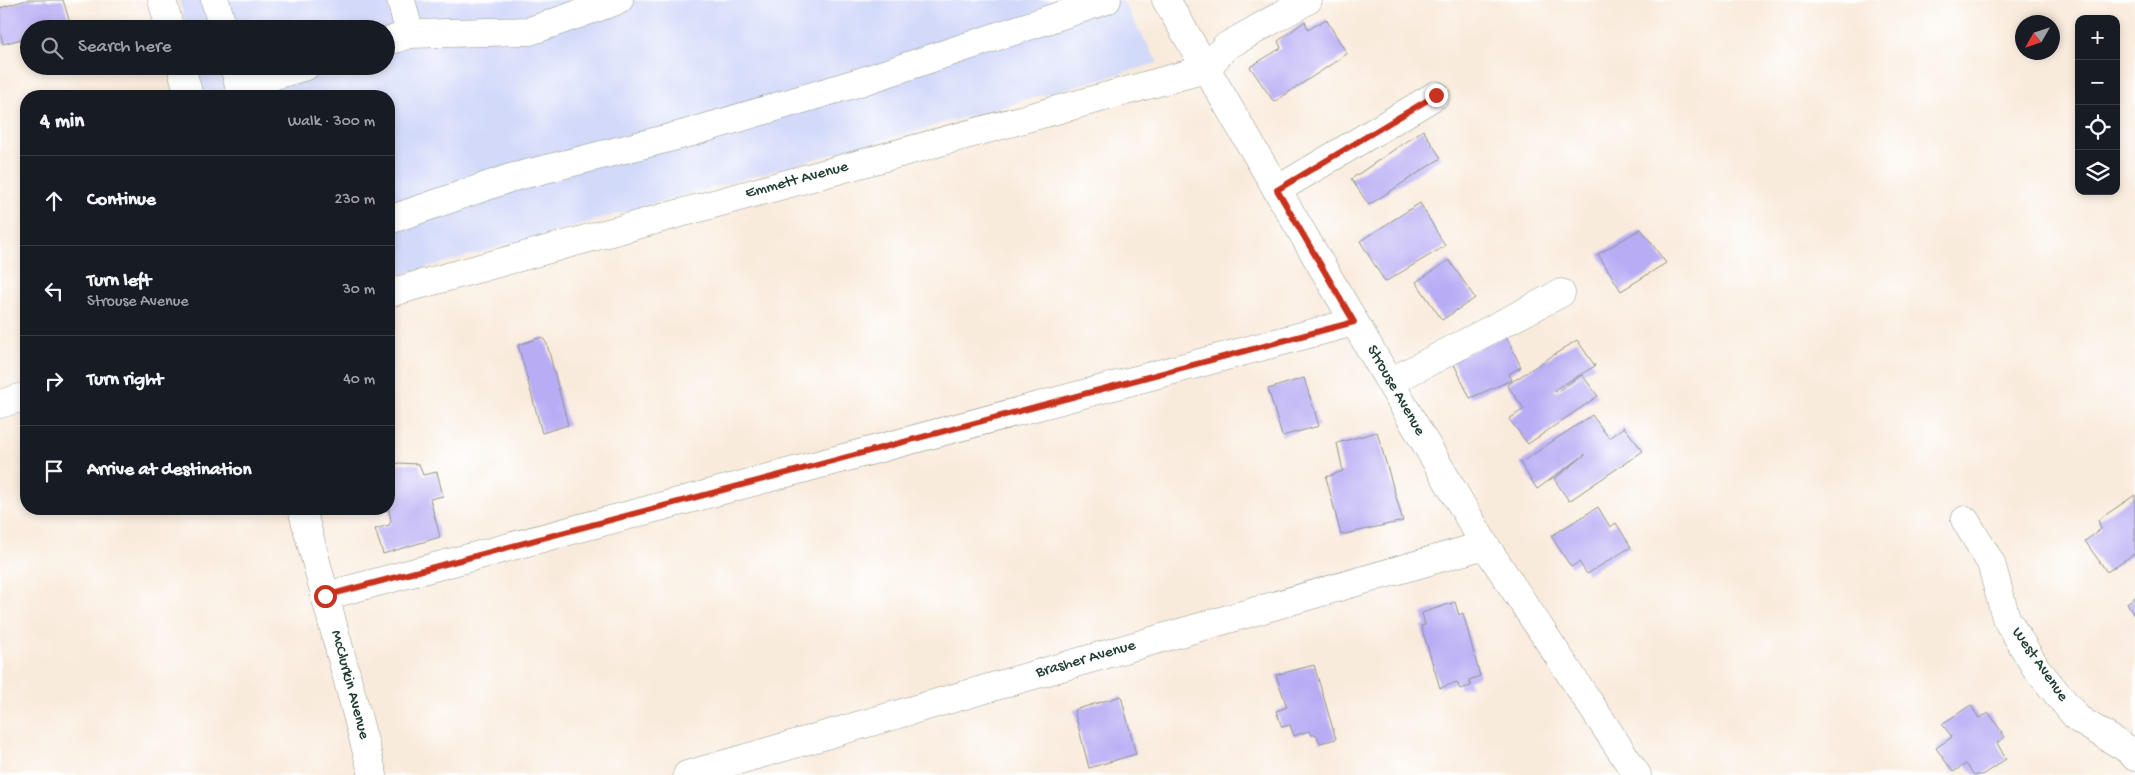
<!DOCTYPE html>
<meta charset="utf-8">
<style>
body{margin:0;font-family:"Gochi Hand",sans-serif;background:#242831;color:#f1f3f6}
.controls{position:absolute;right:15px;top:15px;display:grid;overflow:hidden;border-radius:10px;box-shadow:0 2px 8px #0003}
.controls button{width:45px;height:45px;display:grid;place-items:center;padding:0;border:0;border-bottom:1px solid #363941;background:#171b24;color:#f1f3f6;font:25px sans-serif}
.compass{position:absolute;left:2015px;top:15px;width:45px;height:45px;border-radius:50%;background:#171b24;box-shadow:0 2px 8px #0003;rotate:231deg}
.stop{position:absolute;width:15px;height:15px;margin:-11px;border:4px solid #c8321e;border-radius:50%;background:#fff}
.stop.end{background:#c8321e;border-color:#fff;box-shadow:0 1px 5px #0008}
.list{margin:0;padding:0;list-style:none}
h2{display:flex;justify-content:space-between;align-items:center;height:65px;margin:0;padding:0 20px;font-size:21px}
h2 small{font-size:16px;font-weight:400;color:#9ea1a6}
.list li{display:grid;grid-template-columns:32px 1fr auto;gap:15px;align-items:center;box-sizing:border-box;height:90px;padding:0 20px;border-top:1px solid #363941}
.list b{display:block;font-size:19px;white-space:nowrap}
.list p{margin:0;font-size:16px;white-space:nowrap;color:#9ea1a6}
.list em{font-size:16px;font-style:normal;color:#9ea1a6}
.icon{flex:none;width:28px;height:28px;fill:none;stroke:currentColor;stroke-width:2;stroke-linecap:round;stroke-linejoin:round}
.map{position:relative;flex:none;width:2135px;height:775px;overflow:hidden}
.search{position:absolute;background:#171b24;box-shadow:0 2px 8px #0003;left:20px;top:20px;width:375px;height:55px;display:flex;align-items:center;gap:12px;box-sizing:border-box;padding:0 18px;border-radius:28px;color:#9ea1a6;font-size:19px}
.panel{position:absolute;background:#171b24;box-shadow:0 2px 8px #0003;left:20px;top:90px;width:375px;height:425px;border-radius:20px}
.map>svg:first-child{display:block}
.built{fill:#d2d9f9}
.building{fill:#b8acf4}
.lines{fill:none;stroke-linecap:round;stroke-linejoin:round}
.minor-casing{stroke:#8c9488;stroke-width:29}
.minor{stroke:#fff;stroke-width:28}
.route{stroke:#c8321e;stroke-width:6}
.labels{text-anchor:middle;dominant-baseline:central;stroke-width:5;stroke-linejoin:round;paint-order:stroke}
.street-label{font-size:16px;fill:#1f3d34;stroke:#fff}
</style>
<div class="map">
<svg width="2135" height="775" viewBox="0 0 2135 775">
<rect width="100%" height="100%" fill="#fff"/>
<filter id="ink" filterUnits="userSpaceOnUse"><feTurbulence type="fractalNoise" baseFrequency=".02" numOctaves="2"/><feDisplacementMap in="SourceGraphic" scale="10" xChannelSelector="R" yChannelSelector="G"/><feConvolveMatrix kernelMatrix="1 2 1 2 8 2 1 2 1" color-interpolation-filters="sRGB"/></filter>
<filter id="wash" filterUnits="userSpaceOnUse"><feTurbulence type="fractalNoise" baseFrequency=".0096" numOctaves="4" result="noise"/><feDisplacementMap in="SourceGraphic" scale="20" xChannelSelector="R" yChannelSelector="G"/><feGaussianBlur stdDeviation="1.12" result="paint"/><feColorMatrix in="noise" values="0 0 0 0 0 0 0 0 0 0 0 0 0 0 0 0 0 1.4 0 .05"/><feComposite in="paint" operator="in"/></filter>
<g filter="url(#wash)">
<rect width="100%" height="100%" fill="#f9ebdc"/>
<polygon class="built" points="179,0 1122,0 1158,63 389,278 389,96 205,96 197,66 386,66 386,29 187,29"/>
<g id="blocks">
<g class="building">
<polygon points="26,0 63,0 71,26 62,29 29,29 29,37 3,44 0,32 0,8"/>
<polygon points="1326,19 1347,54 1274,102 1250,67 1281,48 1278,41 1305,21 1308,30"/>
<polygon points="1423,130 1441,158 1369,205 1351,179"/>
<polygon points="1420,203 1445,246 1385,282 1360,241"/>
<polygon points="1641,229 1666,263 1621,291 1598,254"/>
<polygon points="1449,260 1475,298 1442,320 1416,282"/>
<polygon points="1506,336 1521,367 1509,374 1512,380 1470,398 1452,360"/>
<polygon points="542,337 547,344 568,425 542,433 518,345"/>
<polygon points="1577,340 1595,366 1554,390 1556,392 1582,375 1598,396 1528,444 1509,419 1524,409 1507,385"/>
<polygon points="1304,378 1319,426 1282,436 1268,389"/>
<polygon points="1592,415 1609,438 1624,427 1643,451 1569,501 1554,479 1586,454 1537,489 1520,463"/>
<polygon points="1377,432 1403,521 1341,535 1326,477 1343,471 1337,443"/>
<polygon points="398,463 419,464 423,475 437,472 443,496 430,499 440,537 383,554 375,529 389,525 391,521 389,510 369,514 367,509 389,509 389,471"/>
<polygon points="2135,495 2135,553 2107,572 2085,541 2101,529 2098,520"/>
<polygon points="1598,507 1610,527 1616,523 1631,547 1587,574 1579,562 1571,567 1551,536"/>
<polygon points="2135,597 2135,616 2127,603"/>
<polygon points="1455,602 1459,615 1463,613 1480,676 1469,680 1471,686 1460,689 1457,682 1440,688 1421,626 1425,625 1422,613"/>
<polygon points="1314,665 1336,739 1320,743 1316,734 1312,735 1309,731 1294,736 1290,725 1282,727 1276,711 1287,707 1276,675"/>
<polygon points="1121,696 1136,754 1089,768 1074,710"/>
<polygon points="1971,705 1979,718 1989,713 2005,737 1997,743 2006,759 1982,775 1974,775 1966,764 1953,772 1936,748 1952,737 1942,724"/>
</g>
</g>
</g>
<g filter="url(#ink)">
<use href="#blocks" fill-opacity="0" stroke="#8c9488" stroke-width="1"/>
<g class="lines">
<g class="minor-casing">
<g id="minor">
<polyline points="162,0 170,29"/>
<polyline points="215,0 223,29"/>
<polyline points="401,0 410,34"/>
<polyline points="1166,0 1485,545 1637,775"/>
<polyline points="386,42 410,34 530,31 619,0"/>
<polyline points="181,66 189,96"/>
<polyline points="234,66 239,86 306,66"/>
<polyline points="1277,190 1436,95"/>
<polyline points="389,220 510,178 685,134 860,82 1107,0"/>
<polyline points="389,293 1206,69 1225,47 1308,0"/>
<polyline points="1390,382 1561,293"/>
<polyline points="0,404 26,396"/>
<polyline points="302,509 373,775"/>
<polyline points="1965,520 1991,563 2006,618 2036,668 2078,719 2129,750 2135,757"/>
<polyline points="325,596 1354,322"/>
<polyline points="687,775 1485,545"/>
</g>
</g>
<use href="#minor" class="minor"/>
</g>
</g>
<g class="lines" filter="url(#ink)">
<polyline class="route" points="325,596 1354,322 1277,190 1436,95"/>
</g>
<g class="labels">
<g class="street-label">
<text transform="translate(797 181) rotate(-15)">Emmett Avenue</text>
<text transform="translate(1395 391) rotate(60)">Strouse Avenue</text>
<text transform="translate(1086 660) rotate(-16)">Brasher Avenue</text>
<text transform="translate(2039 665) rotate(55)">West Avenue</text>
<text transform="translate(349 685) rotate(75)">McClurkin Avenue</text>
</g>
</g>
</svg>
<div class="controls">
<button>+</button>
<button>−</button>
<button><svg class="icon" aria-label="locate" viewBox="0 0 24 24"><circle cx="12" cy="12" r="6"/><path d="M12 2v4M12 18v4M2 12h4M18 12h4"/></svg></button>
<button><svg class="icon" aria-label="layers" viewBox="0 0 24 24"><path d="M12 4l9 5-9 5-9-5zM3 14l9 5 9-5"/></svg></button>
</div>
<svg class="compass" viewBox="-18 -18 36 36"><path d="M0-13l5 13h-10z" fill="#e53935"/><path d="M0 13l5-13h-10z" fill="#9ea1a6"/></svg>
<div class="stop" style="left:325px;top:596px"></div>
<div class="stop end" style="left:1436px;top:95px"></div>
<div class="search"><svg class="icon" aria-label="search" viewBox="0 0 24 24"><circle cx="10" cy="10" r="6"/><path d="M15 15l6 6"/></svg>Search here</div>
<section class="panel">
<h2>4 min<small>Walk · 300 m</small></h2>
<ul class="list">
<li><svg class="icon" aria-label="ahead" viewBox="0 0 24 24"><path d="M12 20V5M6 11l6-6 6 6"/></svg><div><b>Continue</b></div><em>230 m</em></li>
<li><svg class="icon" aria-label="left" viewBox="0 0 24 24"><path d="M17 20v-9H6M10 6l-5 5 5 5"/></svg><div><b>Turn left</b><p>Strouse Avenue</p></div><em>30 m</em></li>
<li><svg class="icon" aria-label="right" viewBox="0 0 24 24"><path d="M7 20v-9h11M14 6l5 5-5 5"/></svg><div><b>Turn right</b></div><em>40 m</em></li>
<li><svg class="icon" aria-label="arrive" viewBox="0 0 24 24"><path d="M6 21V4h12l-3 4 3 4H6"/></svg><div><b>Arrive at destination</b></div></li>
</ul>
</section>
</div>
